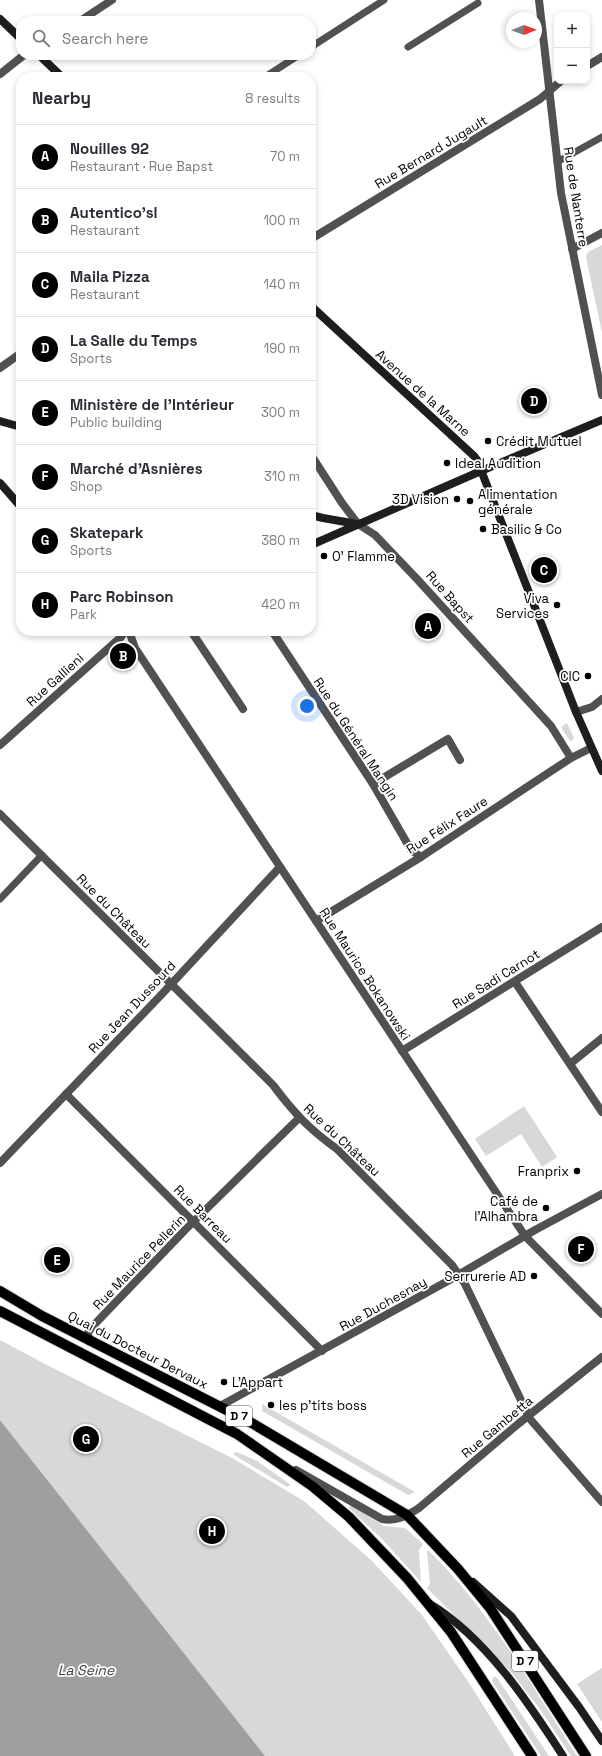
<!DOCTYPE html>
<meta charset="utf-8">
<style>
body{margin:0;font-family:"Space Grotesk",sans-serif;background:#f2f2f3;color:#2b2b33}
.controls{position:absolute;right:12px;top:12px;display:grid;overflow:hidden;border-radius:8px;box-shadow:0 2px 6px #0003}
.controls button{width:36px;height:36px;display:grid;place-items:center;padding:0;border:0;border-bottom:1px solid #e1e1e2;background:#fff;color:#2b2b33;font:20px sans-serif}
.compass{position:absolute;left:506px;top:12px;width:36px;height:36px;border-radius:50%;background:#fff;box-shadow:0 2px 6px #0003;rotate:89deg}
.you{position:absolute;left:307px;top:706px;width:14px;height:14px;margin:-10px;border:3px solid #fff;border-radius:50%;background:#1a73e8;box-shadow:0 0 0 6px #1a73e833}
.badge{display:grid;place-items:center;width:26px;height:26px;border-radius:50%;background:#000;color:#fff;font-size:13px;font-weight:700}
.pin{position:absolute;translate:-50% -50%;border:2px solid #fff;box-shadow:0 1px 4px #0006}
.list{margin:0;padding:0;list-style:none}
h2{display:flex;justify-content:space-between;align-items:center;height:52px;margin:0;padding:0 16px;font-size:17px}
h2 small{font-size:13px;font-weight:400;color:#7c7c81}
.list li{display:grid;grid-template-columns:26px 1fr auto;gap:12px;align-items:center;box-sizing:border-box;height:64px;padding:0 16px;border-top:1px solid #e1e1e2}
.list b{display:block;font-size:15px;white-space:nowrap}
.list p{margin:0;font-size:13px;white-space:nowrap;color:#7c7c81}
.list em{font-size:13px;font-style:normal;color:#7c7c81}
.icon{flex:none;width:22px;height:22px;fill:none;stroke:currentColor;stroke-width:2;stroke-linecap:round;stroke-linejoin:round}
.map{position:relative;flex:none;width:602px;height:1756px;overflow:hidden}
.search{position:absolute;background:#fff;box-shadow:0 2px 6px #0003;left:16px;top:16px;width:300px;height:44px;display:flex;align-items:center;gap:10px;box-sizing:border-box;padding:0 14px;border-radius:16px;color:#7c7c81;font-size:15px}
.panel{position:absolute;background:#fff;box-shadow:0 2px 6px #0003;left:16px;top:72px;width:300px;height:564px;border-radius:16px}
.map>svg:first-child{display:block}
.green{fill:#d8d8d8}
.water{fill:#9f9f9f}
.lines{fill:none;stroke-linecap:round;stroke-linejoin:round}
.primary-casing{stroke:#dbdbdb;stroke-width:12}
.service{stroke:#515151;stroke-width:7}
.minor{stroke:#515151;stroke-width:8}
.secondary{stroke:#1e1e1e;stroke-width:8}
.primary{stroke:#000;stroke-width:10}
.poi-dot{fill:#000;stroke:#fff;stroke-width:1.5}
.labels{text-anchor:middle;dominant-baseline:central;stroke-width:3.5;stroke-linejoin:round;paint-order:stroke}
.shield{fill:#fff;stroke:#4c4c4c;stroke-width:1}
.shield-label{font-size:12px;font-weight:bold;fill:#000}
.street-label{font-size:13px;fill:#000;stroke:#fff}
.poi-label{font-size:13px;fill:#000;stroke:#fff;text-anchor:start}
.water-label{font-size:14px;font-style:italic;fill:#404040;stroke:#fff}
</style>
<div class="map">
<svg width="602" height="1756" viewBox="0 0 602 1756">
<rect width="100%" height="100%" fill="#fff"/>
<g class="green">
<polygon points="602,245 602,333 586,257 588,252"/>
<polygon points="567,723 574,738 572,741 570,741 561,727"/>
<polygon points="524,1106 557,1157 542,1167 521,1134 486,1156 475,1139"/>
<polygon points="0,1340 45,1364 232,1458 304,1501 372,1561 422,1615 469,1683 515,1756 265,1756 0,1420"/>
<polygon points="262,1404 415,1492 408,1495 262,1411"/>
<polygon points="237,1452 257,1461 291,1485 287,1487 234,1455 234,1453"/>
<polygon points="351,1505 384,1526 405,1528 423,1544 419,1550 421,1582 382,1539 350,1509 349,1506"/>
<path d="M428 1550C489 1609 531 1685 577 1756H571L540 1709 510 1671 427 1588 430 1584 427 1552Z"/>
<polygon points="602,1668 602,1722 577,1684"/>
<polygon points="494,1676 498,1679 549,1756 541,1756 492,1681"/>
</g>
<polygon class="water" points="0,1420 265,1756 0,1756"/>
<g class="lines">
<g class="primary-casing">
<g id="primary">
<polyline points="0,1291 42,1316 250,1422 407,1515 458,1569 490,1608 586,1756"/>
<polyline points="0,1311 237,1434 312,1486 349,1517 407,1578 451,1632 532,1756"/>
</g>
</g>
<g class="service">
<polyline points="311,47 384,0"/>
<polyline points="408,47 478,3"/>
<polyline points="265,77 299,55"/>
<polyline points="557,162 602,137"/>
<polyline points="0,899 42,855"/>
</g>
<g class="minor">
<polyline points="539,0 561,193 602,395"/>
<polyline points="80,21 112,0"/>
<polyline points="587,66 602,57"/>
<polyline points="0,74 24,55"/>
<polyline points="311,239 540,99 561,81"/>
<polyline points="572,249 602,233"/>
<polyline points="0,368 21,353"/>
<polyline points="311,455 342,503 358,524 375,535 417,579 551,726 571,758"/>
<polyline points="129,631 135,648 525,1236 602,1314"/>
<polyline points="191,631 243,709"/>
<polyline points="272,631 373,784 411,850 421,857"/>
<polyline points="576,712 592,707 602,699"/>
<polyline points="0,745 121,637 125,631"/>
<polyline points="373,784 448,739 460,760"/>
<path d="M0 814 273 1085C294 1113 309 1129 337 1149L452 1265 465 1284 530 1419 602 1502"/>
<polyline points="316,921 421,857 571,758 591,748"/>
<polyline points="515,982 602,1112"/>
<polyline points="402,1051 602,927"/>
<polyline points="570,1064 602,1038"/>
<polyline points="66,1094 322,1351"/>
<polyline points="0,1163 162,994 280,867"/>
<polyline points="89,1341 88,1333 91,1328 185,1230 299,1118"/>
<polyline points="220,1406 446,1282 535,1230 602,1194"/>
<path d="M296 1470 382 1519C397 1522 406 1516 419 1508L518 1424 602 1357"/>
</g>
<g class="secondary">
<polyline points="0,19 21,39"/>
<polyline points="39,55 62,77"/>
<polyline points="311,306 474,456 477,460 576,712 602,771"/>
<polyline points="0,421 21,427"/>
<polyline points="0,483 21,507"/>
<polyline points="311,515 323,518 357,524"/>
<polyline points="311,545 481,471 602,420"/>
<polyline points="473,1582 511,1616 579,1707 602,1741"/>
<path d="M430 1604C486 1638 528 1702 563 1756"/>
</g>
<use href="#primary" class="primary"/>
</g>
<g class="poi-dot">
<circle cx="488" cy="441" r="4"/>
<circle cx="447" cy="463" r="4"/>
<circle cx="457" cy="499" r="4"/>
<circle cx="470" cy="501" r="4"/>
<circle cx="483" cy="529" r="4"/>
<circle cx="324" cy="556" r="4"/>
<circle cx="557" cy="605" r="4"/>
<circle cx="588" cy="676" r="4"/>
<circle cx="577" cy="1171" r="4"/>
<circle cx="546" cy="1208" r="4"/>
<circle cx="534" cy="1276" r="4"/>
<circle cx="224" cy="1382" r="4"/>
<circle cx="271" cy="1405" r="4"/>
</g>
<g class="labels">
<g class="shield">
<rect x="226" y="1406" width="26" height="20" rx="3"/>
<rect x="512" y="1651" width="26" height="20" rx="3"/>
</g>
<g class="shield-label">
<text x="239" y="1416">D 7</text>
<text x="525" y="1661">D 7</text>
</g>
<g class="street-label">
<text transform="translate(431 152) rotate(-31)">Rue Bernard Jugault</text>
<text transform="translate(576 197) rotate(81)">Rue de Nanterre</text>
<text transform="translate(423 393) rotate(42)">Avenue de la Marne</text>
<text transform="translate(450 597) rotate(48)">Rue Bapst</text>
<text transform="translate(55 680) rotate(-42)">Rue Gallieni</text>
<text transform="translate(356 739) rotate(57)">Rue du Général Mangin</text>
<text transform="translate(447 825) rotate(-33)">Rue Félix Faure</text>
<text transform="translate(114 911) rotate(45)">Rue du Château</text>
<text transform="translate(365 974) rotate(57)">Rue Maurice Bokanowski</text>
<text transform="translate(496 979) rotate(-32)">Rue Sadi Carnot</text>
<text transform="translate(132 1007) rotate(-47)">Rue Jean Dussourd</text>
<text transform="translate(342 1140) rotate(43)">Rue du Château</text>
<text transform="translate(203 1214) rotate(45)">Rue Barreau</text>
<text transform="translate(139 1262) rotate(-46)">Rue Maurice Pellerin</text>
<text transform="translate(383 1304) rotate(-29)">Rue Duchesnay</text>
<text transform="translate(138 1350) rotate(27)">Quai du Docteur Dervaux</text>
<text transform="translate(497 1427) rotate(-40)">Rue Gambetta</text>
</g>
<g class="poi-label">
<text x="496" y="441">Crédit Mutuel</text>
<text x="455" y="463">Ideal Audition</text>
<text x="478" y="494">Alimentation<tspan x="478" dy="15">générale</tspan></text>
<text x="449" y="499" text-anchor="end">3D Vision</text>
<text x="491" y="529">Basilic &amp; Co</text>
<text x="332" y="556">O' Flamme</text>
<text x="549" y="598" text-anchor="end">Viva<tspan x="549" dy="15">Services</tspan></text>
<text x="580" y="676" text-anchor="end">CIC</text>
<text x="569" y="1171" text-anchor="end">Franprix</text>
<text x="538" y="1201" text-anchor="end">Café de<tspan x="538" dy="15">l'Alhambra</tspan></text>
<text x="526" y="1276" text-anchor="end">Serrurerie AD</text>
<text x="232" y="1382">L'Appart</text>
<text x="279" y="1405">les p'tits boss</text>
</g>
<g class="water-label">
<text x="86" y="1670">La Seine</text>
</g>
</g>
</svg>
<div class="controls">
<button>+</button>
<button>−</button>
</div>
<svg class="compass" viewBox="-18 -18 36 36"><path d="M0-13l5 13h-10z" fill="#e53935"/><path d="M0 13l5-13h-10z" fill="#7c7c81"/></svg>
<div class="you"></div>
<div class="pin badge" style="left:428px;top:626px">A</div>
<div class="pin badge" style="left:123px;top:656px">B</div>
<div class="pin badge" style="left:544px;top:570px">C</div>
<div class="pin badge" style="left:534px;top:401px">D</div>
<div class="pin badge" style="left:57px;top:1260px">E</div>
<div class="pin badge" style="left:581px;top:1249px">F</div>
<div class="pin badge" style="left:86px;top:1439px">G</div>
<div class="pin badge" style="left:212px;top:1531px">H</div>
<div class="search"><svg class="icon" aria-label="search" viewBox="0 0 24 24"><circle cx="10" cy="10" r="6"/><path d="M15 15l6 6"/></svg>Search here</div>
<section class="panel">
<h2>Nearby<small>8 results</small></h2>
<ul class="list">
<li><span class="badge">A</span><div><b>Nouilles 92</b><p>Restaurant · Rue Bapst</p></div><em>70 m</em></li>
<li><span class="badge">B</span><div><b>Autentico'sl</b><p>Restaurant</p></div><em>100 m</em></li>
<li><span class="badge">C</span><div><b>Maila Pizza</b><p>Restaurant</p></div><em>140 m</em></li>
<li><span class="badge">D</span><div><b>La Salle du Temps</b><p>Sports</p></div><em>190 m</em></li>
<li><span class="badge">E</span><div><b>Ministère de l'Intérieur</b><p>Public building</p></div><em>300 m</em></li>
<li><span class="badge">F</span><div><b>Marché d'Asnières</b><p>Shop</p></div><em>310 m</em></li>
<li><span class="badge">G</span><div><b>Skatepark</b><p>Sports</p></div><em>380 m</em></li>
<li><span class="badge">H</span><div><b>Parc Robinson</b><p>Park</p></div><em>420 m</em></li>
</ul>
</section>
</div>
